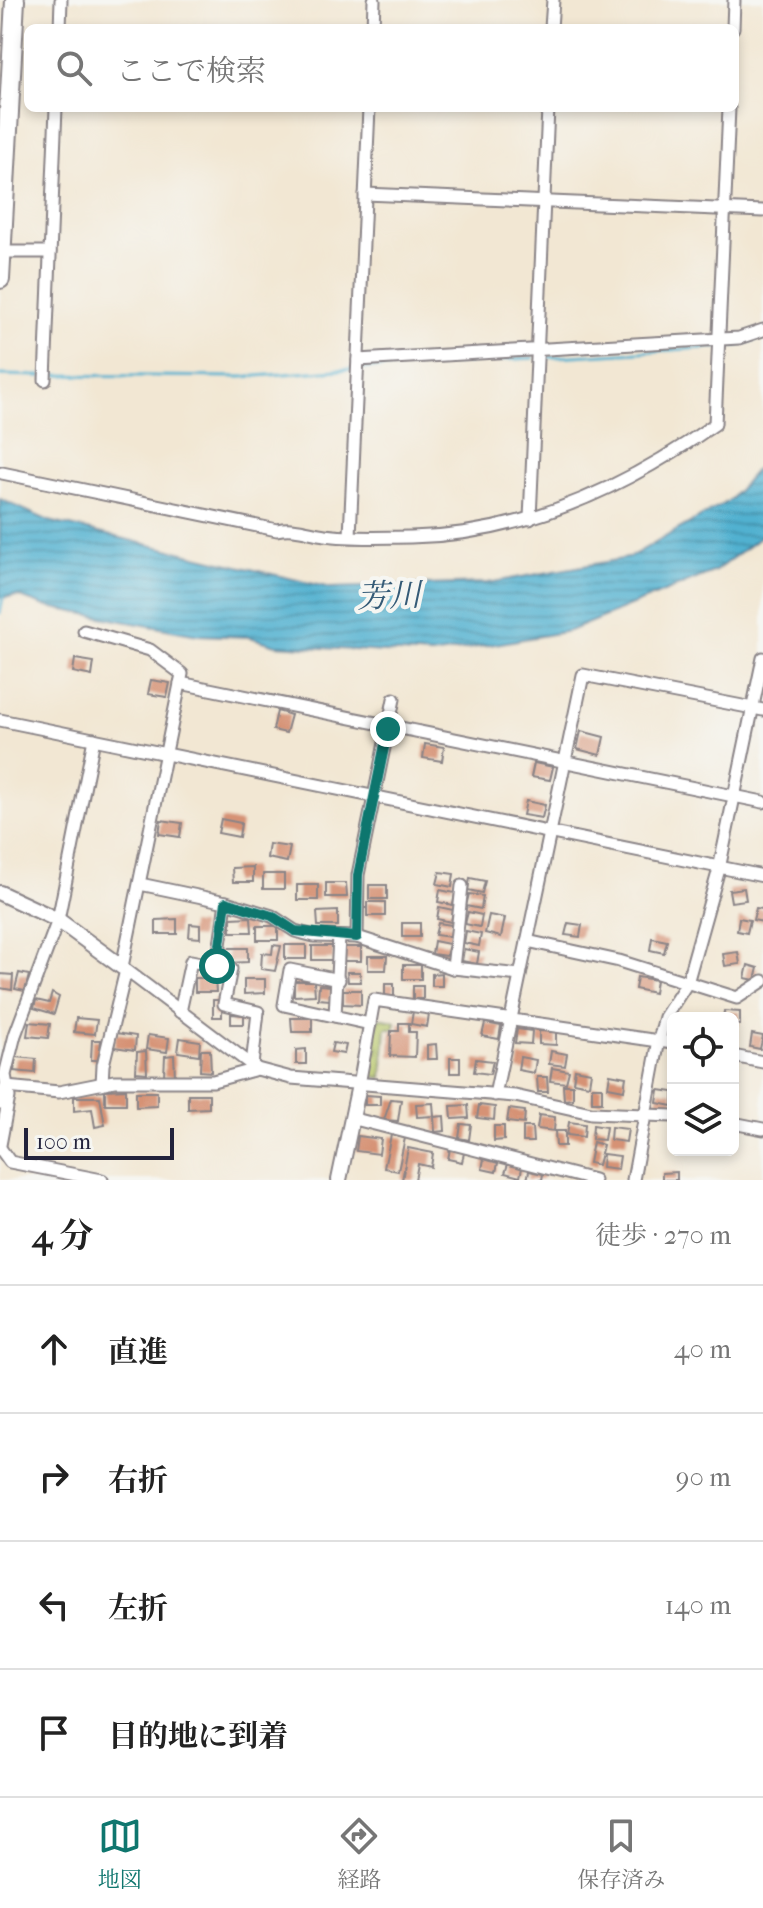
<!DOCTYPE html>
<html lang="ja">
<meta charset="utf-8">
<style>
body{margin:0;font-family:"IM FELL French Canon","Noto Serif JP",serif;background:#f6f6f6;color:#222}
.controls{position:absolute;right:24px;bottom:24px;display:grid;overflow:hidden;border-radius:12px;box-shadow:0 4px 12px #0003}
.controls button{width:72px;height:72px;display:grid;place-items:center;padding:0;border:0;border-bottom:2px solid #e0e0e0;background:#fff;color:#222;font:40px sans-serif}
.scale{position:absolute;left:24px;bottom:20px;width:150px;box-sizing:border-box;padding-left:8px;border:4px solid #22223b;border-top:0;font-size:22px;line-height:28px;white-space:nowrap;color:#22223b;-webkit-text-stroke:6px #f6f6f2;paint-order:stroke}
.stop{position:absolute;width:24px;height:24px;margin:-18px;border:6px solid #0f766e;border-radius:50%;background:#fff}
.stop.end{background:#0f766e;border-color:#fff;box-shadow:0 2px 8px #0008}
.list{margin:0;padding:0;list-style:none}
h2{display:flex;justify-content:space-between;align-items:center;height:104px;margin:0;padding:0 32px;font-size:34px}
h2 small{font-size:26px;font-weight:400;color:#767676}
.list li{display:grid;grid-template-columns:52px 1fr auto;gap:24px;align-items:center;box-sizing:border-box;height:128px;padding:0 32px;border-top:2px solid #e0e0e0}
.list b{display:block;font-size:30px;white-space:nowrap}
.list em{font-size:26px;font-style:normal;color:#767676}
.icon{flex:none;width:44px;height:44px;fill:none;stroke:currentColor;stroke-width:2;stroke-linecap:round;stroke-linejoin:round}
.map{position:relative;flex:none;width:763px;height:1180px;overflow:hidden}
.search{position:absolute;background:#fff;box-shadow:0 4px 12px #0003;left:24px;right:24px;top:24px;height:88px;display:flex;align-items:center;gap:20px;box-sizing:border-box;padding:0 28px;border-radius:12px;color:#767676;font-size:30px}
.sheet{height:616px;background:#fff}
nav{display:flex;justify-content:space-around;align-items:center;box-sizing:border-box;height:112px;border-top:2px solid #e0e0e0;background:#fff;font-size:22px;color:#767676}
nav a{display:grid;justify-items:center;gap:4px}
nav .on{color:#0f766e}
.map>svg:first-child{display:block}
.cemetery{fill:url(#cemetery-stones);stroke:#6c7452;stroke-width:2}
.water{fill:url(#water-rules);stroke:#3a6a86;stroke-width:2}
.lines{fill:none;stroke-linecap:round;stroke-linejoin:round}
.stream{stroke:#51b1d0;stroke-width:3}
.building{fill:#d69274}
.minor-casing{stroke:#8a8487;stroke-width:15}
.tertiary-casing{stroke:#8a8487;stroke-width:18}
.trunk-casing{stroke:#8a8487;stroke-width:22}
.minor{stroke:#fff;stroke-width:11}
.tertiary{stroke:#fff;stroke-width:14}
.trunk{stroke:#fff;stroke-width:18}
.route{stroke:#0f766e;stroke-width:10}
.labels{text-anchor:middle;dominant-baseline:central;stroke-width:8;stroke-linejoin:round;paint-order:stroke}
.water-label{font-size:32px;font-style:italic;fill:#355b77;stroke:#f6f6f2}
</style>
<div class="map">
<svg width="763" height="1180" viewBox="0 0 763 1180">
<defs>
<pattern id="cemetery-stones" width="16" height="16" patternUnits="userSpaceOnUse" patternTransform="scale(2)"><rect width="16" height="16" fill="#b7c669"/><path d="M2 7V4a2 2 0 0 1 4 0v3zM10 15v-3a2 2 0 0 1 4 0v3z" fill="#9daa5c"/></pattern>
<pattern id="water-rules" width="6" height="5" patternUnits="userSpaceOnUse" patternTransform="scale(2)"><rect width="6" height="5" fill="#51b1d0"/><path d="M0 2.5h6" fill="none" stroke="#4390aa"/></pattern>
</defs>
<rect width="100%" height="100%" fill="#f6f6f2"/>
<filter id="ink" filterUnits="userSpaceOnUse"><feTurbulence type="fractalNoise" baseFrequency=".0125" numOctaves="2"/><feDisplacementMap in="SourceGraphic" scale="16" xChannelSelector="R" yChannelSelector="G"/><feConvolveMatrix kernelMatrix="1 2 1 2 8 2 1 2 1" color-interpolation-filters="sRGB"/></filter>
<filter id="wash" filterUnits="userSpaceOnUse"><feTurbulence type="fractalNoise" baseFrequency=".006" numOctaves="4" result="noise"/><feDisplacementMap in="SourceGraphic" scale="32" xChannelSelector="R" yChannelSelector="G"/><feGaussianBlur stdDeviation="1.8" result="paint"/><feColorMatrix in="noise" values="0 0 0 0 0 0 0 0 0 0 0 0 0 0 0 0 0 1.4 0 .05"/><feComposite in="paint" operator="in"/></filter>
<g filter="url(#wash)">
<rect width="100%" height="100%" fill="#f2e7d3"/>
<polygon class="cemetery" points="378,1018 395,1021 395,1028 386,1028 382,1078 366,1076"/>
<polygon class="water" points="763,461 763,535 715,571 569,631 432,655 276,645 250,637 198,635 48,607 18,596 0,598 0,499 49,521 331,588 488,583 628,558 730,500"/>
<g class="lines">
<g class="stream">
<polyline points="540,358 736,346 763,337"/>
<polyline points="361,369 533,358"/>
<polyline points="0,375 42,376"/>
<polyline points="49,375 242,377 353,369"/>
<polyline points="0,613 3,597"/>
</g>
</g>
<g id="blocks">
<g class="building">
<polygon points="75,659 94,662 92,676 73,672"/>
<polygon points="151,680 170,683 167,697 148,694"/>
<polygon points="277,711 291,715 286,733 273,730"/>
<polygon points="581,731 604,737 600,755 577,749"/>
<polygon points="425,744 444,747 442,761 423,758"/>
<polygon points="534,763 553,767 550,780 531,777"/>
<polygon points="526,801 545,805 542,818 523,815"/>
<polygon points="221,819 241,823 239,837 218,833"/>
<polygon points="161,820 182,823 180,837 159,834"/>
<polygon points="269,844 290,847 287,862 267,858"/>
<polygon points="253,867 253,882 233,882 232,868"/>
<polygon points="440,872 454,874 452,887 437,884"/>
<rect x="263" y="874" width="21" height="15"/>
<polygon points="470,878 485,881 482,893 468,890"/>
<polygon points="326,883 346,883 347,897 326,897"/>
<rect x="297" y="885" width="21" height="15"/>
<rect x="369" y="885" width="18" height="14"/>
<polygon points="744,888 746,900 731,902 729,890"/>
<polygon points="440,890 455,893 453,905 438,902"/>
<polygon points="469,894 483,896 481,909 466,906"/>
<rect x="367" y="902" width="18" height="14"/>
<polygon points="439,907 453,910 451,922 437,919"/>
<polygon points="756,908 763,909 763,922 753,920"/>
<polygon points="338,911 338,926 318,926 317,912"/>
<polygon points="468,912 482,915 480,927 465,924"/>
<polygon points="489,915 505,918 501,937 485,933"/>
<polygon points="251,917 252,932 231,932 231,918"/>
<polygon points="739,918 750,920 747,933 737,931"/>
<polygon points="177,919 177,934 156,934 156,920"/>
<rect x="402" y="923" width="18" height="14"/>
<polygon points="438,923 452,925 450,937 435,935"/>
<polygon points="568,923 582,925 580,937 565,935"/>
<polygon points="190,924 200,925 200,938 189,937"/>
<rect x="257" y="926" width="21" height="14"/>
<polygon points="466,931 481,934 479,946 464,943"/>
<polygon points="652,938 667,941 664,953 650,950"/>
<polygon points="434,941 449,944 446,956 432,954"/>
<polygon points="273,945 281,946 275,971 261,969 262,953 272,954"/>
<rect x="285" y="945" width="21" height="14"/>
<rect x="312" y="946" width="21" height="14"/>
<polygon points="343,947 361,947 361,961 342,961"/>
<polygon points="227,948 248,948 248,962 227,963"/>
<polygon points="464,949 479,952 477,964 462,961"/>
<polygon points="738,952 740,964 725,966 723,954"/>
<polygon points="368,956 387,956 386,970 368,970"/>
<rect x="403" y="965" width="18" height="14"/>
<polygon points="748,965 758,968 755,980 745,978"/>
<polygon points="347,972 360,972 361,982 348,982"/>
<polygon points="19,973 29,975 25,991 15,989"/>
<polygon points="442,973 442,986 432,986 432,974"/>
<polygon points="0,974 13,975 12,990 0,988"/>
<polygon points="637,977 656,980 654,993 635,989"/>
<polygon points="195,978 215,978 216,992 195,992"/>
<polygon points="244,979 265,979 265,993 244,994"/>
<polygon points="294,981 314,981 315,995 294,996"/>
<rect x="385" y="984" width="9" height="13"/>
<polygon points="319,985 331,986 330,1000 318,999"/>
<rect x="413" y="986" width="10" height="13"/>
<polygon points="343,990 361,990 361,1005 343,1004"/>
<polygon points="52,993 59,997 54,1014 34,1008 36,1000 49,1003"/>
<rect x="213" y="1000" width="9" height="17"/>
<polygon points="413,1011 429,1014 427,1027 411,1024"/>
<polygon points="724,1011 740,1012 740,1025 733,1024 733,1018 723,1018"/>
<polygon points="231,1014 244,1015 244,1024 231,1024"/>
<polygon points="76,1018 97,1020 95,1034 74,1032"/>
<polygon points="291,1018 312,1018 312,1032 292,1032"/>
<polygon points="29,1022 50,1024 48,1038 27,1036"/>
<polygon points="399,1023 409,1023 409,1032 416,1032 415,1057 390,1056 391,1031 399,1031"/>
<polygon points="485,1023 501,1026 499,1039 482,1036"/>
<polygon points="517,1029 532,1031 531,1044 515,1043"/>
<polygon points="539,1031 556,1032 556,1045 539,1044"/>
<polygon points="116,1033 136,1036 135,1050 114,1047"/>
<polygon points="752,1034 763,1036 760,1049 750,1047"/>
<polygon points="148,1035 169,1038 167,1052 146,1049"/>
<polygon points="180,1038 200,1041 199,1055 178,1052"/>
<polygon points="92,1040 101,1040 99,1060 91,1060"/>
<polygon points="333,1043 346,1045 344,1054 331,1052"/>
<polygon points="436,1044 437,1059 427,1059 427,1045"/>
<polygon points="306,1049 306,1064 296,1064 296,1050"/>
<polygon points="201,1050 210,1050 211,1072 200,1071"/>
<polygon points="146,1051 147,1073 136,1072 137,1052"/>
<polygon points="551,1051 567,1054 565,1066 549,1064"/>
<polygon points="174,1055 175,1077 164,1076 165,1056"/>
<polygon points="16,1057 36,1059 35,1073 14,1071"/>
<polygon points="520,1057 536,1060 534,1073 518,1070"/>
<rect x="450" y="1058" width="10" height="15"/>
<polygon points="476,1059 493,1061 490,1074 474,1072"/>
<polygon points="552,1068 569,1071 566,1083 550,1081"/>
<polygon points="575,1069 591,1072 589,1085 573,1082"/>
<polygon points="610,1074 626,1077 624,1090 608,1087"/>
<polygon points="537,1077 547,1077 548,1092 538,1092"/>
<polygon points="563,1085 573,1085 573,1099 564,1100"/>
<rect x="592" y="1087" width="10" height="15"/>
<polygon points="126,1089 126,1104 105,1104 105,1090"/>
<polygon points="659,1090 673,1092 673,1106 657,1103"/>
<polygon points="136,1092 157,1092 157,1106 136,1107"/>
<polygon points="188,1094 209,1094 209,1108 188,1109"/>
<polygon points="365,1095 380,1096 380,1105 365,1105"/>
<polygon points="74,1097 100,1097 105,1125 95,1127 92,1109 74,1111"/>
<polygon points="391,1099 401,1100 398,1121 384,1120"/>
<polygon points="433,1103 434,1116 417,1117 416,1104"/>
<polygon points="468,1105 469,1118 452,1119 451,1106"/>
<polygon points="479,1105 495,1107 494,1120 477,1118"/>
<polygon points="509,1109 525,1111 524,1124 507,1122"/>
<polygon points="539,1115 555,1117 554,1131 537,1129"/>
<polygon points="444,1116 445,1131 435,1132 434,1117"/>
<polygon points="569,1122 585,1124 584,1137 567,1135"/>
<polygon points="461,1124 471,1125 469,1140 459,1138"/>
<polygon points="593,1125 606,1127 604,1140 592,1139"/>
<polygon points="494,1126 504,1126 504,1140 494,1141"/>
<polygon points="523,1127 532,1127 533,1142 523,1142"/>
<polygon points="611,1127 628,1129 626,1142 610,1140"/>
<polygon points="555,1131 565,1131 565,1146 556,1146"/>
<polygon points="391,1135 405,1138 398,1171 384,1168"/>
<polygon points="358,1136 381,1139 379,1154 356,1151"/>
<polygon points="593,1142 603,1145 598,1165 589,1163"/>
<polygon points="408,1148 433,1153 431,1167 418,1164 415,1180 402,1180"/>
<polygon points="450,1149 464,1153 462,1162 448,1159"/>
<polygon points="603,1154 620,1156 618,1169 602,1167"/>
<polygon points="484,1159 498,1163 496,1172 482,1169"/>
<polygon points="508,1164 522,1168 520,1177 505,1173"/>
<polygon points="529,1171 543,1174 542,1180 527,1180"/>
<polygon points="677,1172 677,1180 662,1180 662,1173"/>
</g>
</g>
</g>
<g filter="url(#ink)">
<use href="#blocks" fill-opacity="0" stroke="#8a8487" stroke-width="2"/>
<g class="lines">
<g class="minor-casing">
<g id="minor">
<polyline points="60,28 61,0"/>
<polyline points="373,28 374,0"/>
<polyline points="551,28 553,0"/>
<polyline points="733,28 734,0"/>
<polyline points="365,194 763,211"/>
<polyline points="0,252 50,252"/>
<polyline points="358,360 739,338 763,330"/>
<polyline points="45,380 56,108"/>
<path d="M2 473 277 530C294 526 309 533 325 535 352 539 383 537 411 537 523 535 625 488 715 424L729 108"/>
<polyline points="530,519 548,108"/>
<polyline points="350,536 369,108"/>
<polyline points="84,631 150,650 182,674 122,967 257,1069 291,1078 515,1096 591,1113 673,1116"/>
<polyline points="180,683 763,802"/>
<polyline points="0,720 763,876"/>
<polyline points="140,884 226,902 272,916 295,931 314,936 357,937 453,968 520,975"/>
<polyline points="357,937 358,875 394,699"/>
<polyline points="527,941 619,961 737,998 763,981"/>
<polyline points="217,966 226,902"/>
<polyline points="453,968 462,886"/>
<polyline points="339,980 290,970 284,1005 370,1024"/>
<polyline points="180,1012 191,961 231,969 224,1004 258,1012 252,1065"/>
<polyline points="335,1016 339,937"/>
<polyline points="733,1056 763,1062"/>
<polyline points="102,1084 103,1065 126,970"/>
<polyline points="359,1085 374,1000 673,1043"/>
<polyline points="6,1087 59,1092 114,1081 213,1081 257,1069"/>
<polyline points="495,1095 583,675 763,710"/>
<polyline points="0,1104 6,1087"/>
<polyline points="351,1118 594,1180"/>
<polyline points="733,1123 763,1129"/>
<polyline points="0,1145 9,1097 5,1075 15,1035 58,920 94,739"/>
<polyline points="0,1148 10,1162 102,1180"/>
<polyline points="633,1180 659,1040 665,1017 687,983 719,869 763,658"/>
</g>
</g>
<g class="tertiary-casing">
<g id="tertiary">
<polyline points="0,893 58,920 122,967"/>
<polyline points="339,1180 359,1085"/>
</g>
</g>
<g class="trunk-casing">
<polyline id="trunk" points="0,279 15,0"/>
</g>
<use href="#minor" class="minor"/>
<use href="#tertiary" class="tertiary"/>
<use href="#trunk" class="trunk"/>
</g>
</g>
<g class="lines" filter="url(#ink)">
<polyline class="route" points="217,966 226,902 272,916 295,931 357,937 358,875 388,729"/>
</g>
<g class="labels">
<g class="water-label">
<text transform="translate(389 596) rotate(-2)">芳川</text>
</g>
</g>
</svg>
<div class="controls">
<button><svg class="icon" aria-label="locate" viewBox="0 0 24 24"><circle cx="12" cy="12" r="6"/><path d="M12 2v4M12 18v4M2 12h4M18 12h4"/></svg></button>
<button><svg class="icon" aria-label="layers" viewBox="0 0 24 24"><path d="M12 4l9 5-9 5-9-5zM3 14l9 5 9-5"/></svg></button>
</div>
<div class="scale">100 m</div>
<div class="stop" style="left:217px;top:966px"></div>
<div class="stop end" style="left:388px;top:729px"></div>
<div class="search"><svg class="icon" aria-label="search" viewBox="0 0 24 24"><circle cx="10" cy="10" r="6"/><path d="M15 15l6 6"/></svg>ここで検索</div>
</div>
<section class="sheet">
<h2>4 分<small>徒歩 · 270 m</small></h2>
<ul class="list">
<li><svg class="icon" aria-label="ahead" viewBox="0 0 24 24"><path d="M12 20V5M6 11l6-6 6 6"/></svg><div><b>直進</b></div><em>40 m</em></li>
<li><svg class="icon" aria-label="right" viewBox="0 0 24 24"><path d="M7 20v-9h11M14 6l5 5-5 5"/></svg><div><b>右折</b></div><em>90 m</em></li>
<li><svg class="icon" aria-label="left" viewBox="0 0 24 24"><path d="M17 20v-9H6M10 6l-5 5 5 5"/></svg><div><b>左折</b></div><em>140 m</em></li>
<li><svg class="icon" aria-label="arrive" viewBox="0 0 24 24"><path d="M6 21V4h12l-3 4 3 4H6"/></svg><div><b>目的地に到着</b></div></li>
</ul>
</section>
<nav>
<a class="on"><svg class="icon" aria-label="map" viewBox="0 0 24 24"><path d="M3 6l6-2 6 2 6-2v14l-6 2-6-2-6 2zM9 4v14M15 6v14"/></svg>地図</a>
<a><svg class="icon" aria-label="directions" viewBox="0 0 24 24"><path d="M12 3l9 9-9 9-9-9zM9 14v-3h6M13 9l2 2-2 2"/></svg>経路</a>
<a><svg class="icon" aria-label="saved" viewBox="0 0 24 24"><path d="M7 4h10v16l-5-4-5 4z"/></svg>保存済み</a>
</nav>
